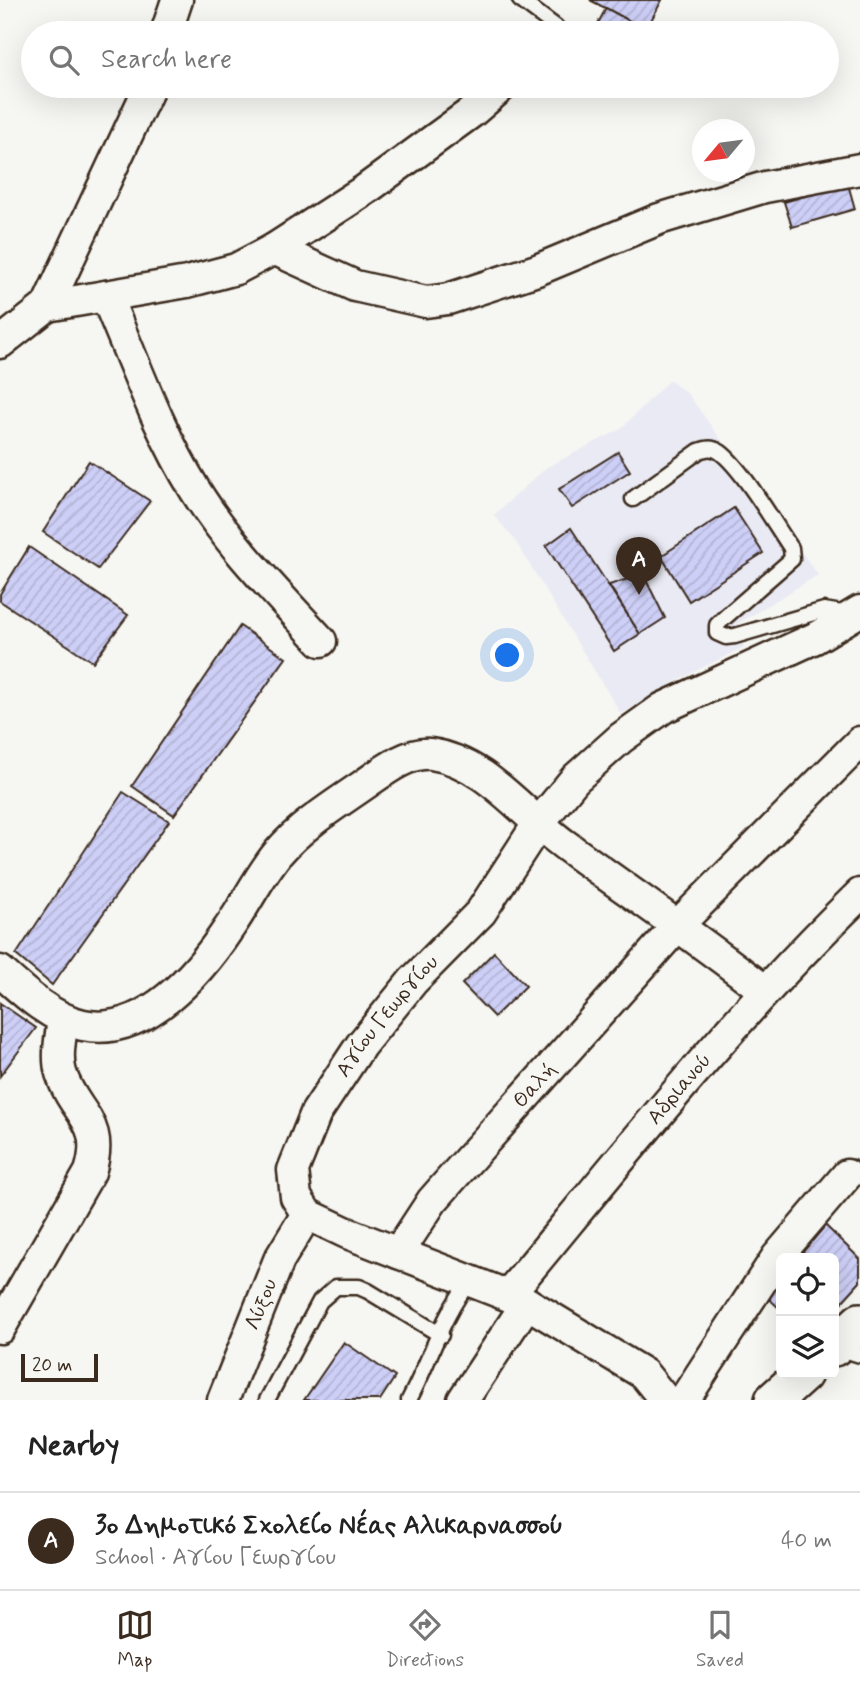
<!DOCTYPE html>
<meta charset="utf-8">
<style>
body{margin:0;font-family:Mynerve,sans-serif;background:#f6f6f6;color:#222}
.controls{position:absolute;right:21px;bottom:21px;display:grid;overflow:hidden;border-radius:10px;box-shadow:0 7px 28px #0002}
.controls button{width:63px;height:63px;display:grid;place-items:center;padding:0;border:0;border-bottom:2px solid #e0e0e0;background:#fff;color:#222;font:35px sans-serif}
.compass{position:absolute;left:692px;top:119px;width:63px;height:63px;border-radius:50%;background:#fff;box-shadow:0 7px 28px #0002;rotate:241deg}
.scale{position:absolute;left:21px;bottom:18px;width:77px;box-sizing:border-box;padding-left:7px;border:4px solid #3b2a1e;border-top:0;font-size:19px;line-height:24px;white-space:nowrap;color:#3b2a1e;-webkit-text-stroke:5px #f6f6f2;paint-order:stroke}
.you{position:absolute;left:508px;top:656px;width:24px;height:24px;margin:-18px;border:5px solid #fff;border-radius:50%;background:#1a73e8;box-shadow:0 0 0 10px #1a73e833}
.badge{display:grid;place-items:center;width:46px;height:46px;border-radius:50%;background:#3b2a1e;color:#fff;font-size:23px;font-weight:700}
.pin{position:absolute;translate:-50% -58px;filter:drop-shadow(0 2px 4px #0008)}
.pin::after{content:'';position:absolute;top:37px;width:24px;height:21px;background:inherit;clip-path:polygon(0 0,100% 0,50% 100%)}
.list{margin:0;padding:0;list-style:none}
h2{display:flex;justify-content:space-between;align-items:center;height:91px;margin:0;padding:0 28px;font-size:30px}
h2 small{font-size:23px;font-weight:400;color:#767676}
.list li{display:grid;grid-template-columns:46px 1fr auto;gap:21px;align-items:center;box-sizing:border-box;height:98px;padding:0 28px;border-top:2px solid #e0e0e0}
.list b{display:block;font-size:26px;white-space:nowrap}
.list p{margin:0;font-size:23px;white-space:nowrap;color:#767676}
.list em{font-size:23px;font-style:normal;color:#767676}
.icon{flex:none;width:38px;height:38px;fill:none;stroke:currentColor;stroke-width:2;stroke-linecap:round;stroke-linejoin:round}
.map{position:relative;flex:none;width:860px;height:1400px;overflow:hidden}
.search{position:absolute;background:#fff;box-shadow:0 7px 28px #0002;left:21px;right:21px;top:21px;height:77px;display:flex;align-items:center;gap:18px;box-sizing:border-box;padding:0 24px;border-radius:38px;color:#767676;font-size:26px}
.sheet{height:189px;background:#fff}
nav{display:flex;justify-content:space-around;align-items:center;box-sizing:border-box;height:98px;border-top:2px solid #e0e0e0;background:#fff;font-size:19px;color:#767676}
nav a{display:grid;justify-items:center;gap:4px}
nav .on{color:#3b2a1e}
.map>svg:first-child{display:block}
.built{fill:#eaeaf4}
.building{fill:url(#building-hatch);stroke:#3b2a1e;stroke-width:2}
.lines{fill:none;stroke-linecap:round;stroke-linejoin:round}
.service-casing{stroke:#3b2a1e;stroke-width:19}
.minor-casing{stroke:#3b2a1e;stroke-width:35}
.tertiary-casing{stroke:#3b2a1e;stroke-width:42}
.service{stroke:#f6f6f2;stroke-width:14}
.minor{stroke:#f6f6f2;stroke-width:30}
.tertiary{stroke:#f6f6f2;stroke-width:37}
.labels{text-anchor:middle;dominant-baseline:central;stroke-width:5;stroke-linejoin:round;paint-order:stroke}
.street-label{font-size:21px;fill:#3b2a1e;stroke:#f6f6f2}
</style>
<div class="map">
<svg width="860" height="1400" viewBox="0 0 860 1400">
<defs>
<pattern id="building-hatch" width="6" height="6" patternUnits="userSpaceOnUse" patternTransform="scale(1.75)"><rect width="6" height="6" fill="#cdcff7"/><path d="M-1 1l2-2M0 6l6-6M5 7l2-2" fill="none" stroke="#b1b2d3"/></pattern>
</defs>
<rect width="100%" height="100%" fill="#f6f6f2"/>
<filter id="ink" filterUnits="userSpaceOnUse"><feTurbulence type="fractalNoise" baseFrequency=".0143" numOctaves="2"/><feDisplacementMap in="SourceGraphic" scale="14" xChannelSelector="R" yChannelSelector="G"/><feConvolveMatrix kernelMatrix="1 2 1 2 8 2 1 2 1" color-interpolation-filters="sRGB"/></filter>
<g filter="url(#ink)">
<polygon class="built" points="669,380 688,394 818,575 734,626 744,647 680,679 621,714 514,539 494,515 547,467 621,429"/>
<g class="building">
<polygon points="590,0 662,0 646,30"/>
<polygon points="606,8 646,30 652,33 593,33"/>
<polygon points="848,184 855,209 792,227 784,202"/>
<polygon points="618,452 630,471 572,508 559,489"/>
<polygon points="89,461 150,501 98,569 43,532"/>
<polygon points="734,508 763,553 689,601 661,556"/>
<polygon points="571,528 640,634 614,651 546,546"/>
<polygon points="29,547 128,615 93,662 0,601 0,594"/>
<polygon points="643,574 665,618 640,634 609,585"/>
<polygon points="240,626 286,658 174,815 132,786"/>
<polygon points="123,792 169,821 52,985 16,955"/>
<polygon points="494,952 526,986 494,1017 462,984"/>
<polygon points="0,1003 36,1028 0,1076"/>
<polygon points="825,1225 860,1259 860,1282 834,1311 834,1258 797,1258"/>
<polygon points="781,1277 781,1310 765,1295"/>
<polygon points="344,1342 395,1377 380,1400 304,1400"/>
</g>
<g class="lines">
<g class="service-casing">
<g id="service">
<polyline points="520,0 556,27 552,33"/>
<path d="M633 499 699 451C707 448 712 447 720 452 742 468 774 523 791 548L792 559 723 619 717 625V633L726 637 735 636 824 610 848 614"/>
<polyline points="835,1347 860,1355"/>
<polyline points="267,1400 320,1301 336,1287 359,1287 368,1291 441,1335"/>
<path d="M409 1400C430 1361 442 1315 470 1281"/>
</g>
</g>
<g class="minor-casing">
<g id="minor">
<polyline points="166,33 177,0"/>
<polyline points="274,249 355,286 426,302 448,299 537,270 659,219 765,187 860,169"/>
<path d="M106 296C134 361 158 430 195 490 229 545 277 593 321 641"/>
<polyline points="47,306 187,282 236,269 274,249 365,190 472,112 502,86"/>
<polyline points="0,343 47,306 150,86"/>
<path d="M0 971C23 992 52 1019 83 1025 144 1038 199 973 229 928 246 904 259 876 278 853 302 825 335 805 365 784 382 772 409 751 431 754 486 762 522 814 565 845 632 894 700 940 765 991"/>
<path id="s1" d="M398 1253 432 1201 454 1176 679 924 860 742"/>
<path id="s2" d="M508 1295C622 1158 732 1018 860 894"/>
<path d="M0 1328 90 1172C106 1120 74 1115 61 1073 56 1056 61 1036 63 1019"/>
<path id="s3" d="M223 1400 279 1260 307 1214"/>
<polyline points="463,1400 527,1303"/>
<path id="s4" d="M665 1400 644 1374 527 1303 347 1233 307 1214 296 1197 293 1170 316 1113 361 1045 413 981 481 912 538 824 575 779 621 738 663 708 815 638 860 611"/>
<polyline points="684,1400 777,1257 847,1175"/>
</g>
</g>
<g class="tertiary-casing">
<g id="tertiary">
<polyline points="834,1347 860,1322"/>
<polyline points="774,1400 803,1374"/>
</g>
</g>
<use href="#service" class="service"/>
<use href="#minor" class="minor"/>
<use href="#tertiary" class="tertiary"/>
</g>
</g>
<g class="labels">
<g class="street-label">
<text stroke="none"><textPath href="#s4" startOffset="637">Αγίου Γεωργίου</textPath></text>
<text stroke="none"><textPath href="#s1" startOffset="217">Θαλή</textPath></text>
<text stroke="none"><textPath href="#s2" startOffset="268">Αδριανού</textPath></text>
<text stroke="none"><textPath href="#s3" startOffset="103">Λύξου</textPath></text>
</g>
</g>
</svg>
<div class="controls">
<button><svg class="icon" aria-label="locate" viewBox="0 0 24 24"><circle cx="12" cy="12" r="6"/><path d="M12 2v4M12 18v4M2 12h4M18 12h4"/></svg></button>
<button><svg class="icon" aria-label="layers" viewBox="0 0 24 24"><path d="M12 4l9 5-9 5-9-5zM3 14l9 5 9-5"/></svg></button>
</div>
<svg class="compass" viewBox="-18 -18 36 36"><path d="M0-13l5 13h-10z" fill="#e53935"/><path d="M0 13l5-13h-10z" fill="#767676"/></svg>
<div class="scale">20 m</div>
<div class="you"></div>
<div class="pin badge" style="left:639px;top:595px">A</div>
<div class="search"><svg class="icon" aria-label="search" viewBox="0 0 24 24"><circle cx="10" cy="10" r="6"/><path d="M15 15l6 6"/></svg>Search here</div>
</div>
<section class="sheet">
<h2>Nearby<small></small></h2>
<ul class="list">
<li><span class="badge">A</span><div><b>3ο Δημοτικό Σχολείο Νέας Αλικαρνασσού</b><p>School · Αγίου Γεωργίου</p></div><em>40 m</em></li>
</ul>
</section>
<nav>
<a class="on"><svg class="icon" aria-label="map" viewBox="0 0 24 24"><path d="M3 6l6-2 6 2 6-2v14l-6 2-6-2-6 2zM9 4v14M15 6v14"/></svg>Map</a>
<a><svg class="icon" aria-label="directions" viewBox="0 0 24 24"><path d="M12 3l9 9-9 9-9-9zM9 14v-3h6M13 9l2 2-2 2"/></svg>Directions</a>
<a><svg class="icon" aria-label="saved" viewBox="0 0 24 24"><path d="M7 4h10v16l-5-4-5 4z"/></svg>Saved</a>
</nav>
